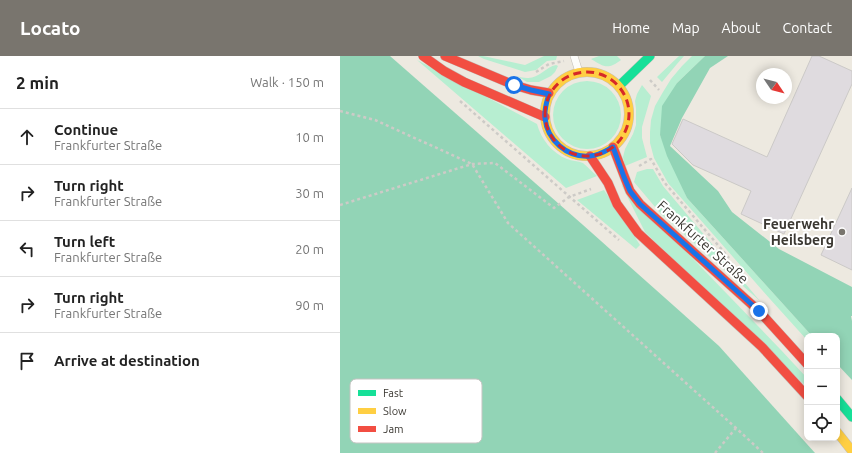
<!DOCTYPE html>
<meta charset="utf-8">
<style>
body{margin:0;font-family:Ubuntu,sans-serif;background:#f2f2f2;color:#222}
.controls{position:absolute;right:12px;bottom:12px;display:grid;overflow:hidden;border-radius:8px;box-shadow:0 2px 10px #0003}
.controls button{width:36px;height:36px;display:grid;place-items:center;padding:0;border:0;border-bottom:1px solid #e0e0e0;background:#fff;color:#222;font:20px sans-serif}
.compass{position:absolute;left:416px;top:12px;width:36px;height:36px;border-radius:50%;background:#fff;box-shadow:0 2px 10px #0003;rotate:125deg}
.stop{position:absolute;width:12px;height:12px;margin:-9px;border:3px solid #1a73e8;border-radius:50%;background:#fff}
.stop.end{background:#1a73e8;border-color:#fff;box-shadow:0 1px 4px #0008}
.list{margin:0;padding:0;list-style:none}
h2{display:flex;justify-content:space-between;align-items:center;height:52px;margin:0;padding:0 16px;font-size:17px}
h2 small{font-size:13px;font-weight:400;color:#767676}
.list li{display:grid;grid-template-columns:26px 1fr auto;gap:12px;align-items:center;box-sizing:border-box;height:56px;padding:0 16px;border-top:1px solid #e0e0e0}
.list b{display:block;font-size:15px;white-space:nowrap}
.list p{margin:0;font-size:13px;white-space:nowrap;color:#767676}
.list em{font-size:13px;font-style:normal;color:#767676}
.icon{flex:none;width:22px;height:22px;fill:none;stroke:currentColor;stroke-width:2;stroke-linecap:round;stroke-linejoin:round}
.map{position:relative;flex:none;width:512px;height:397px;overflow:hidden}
header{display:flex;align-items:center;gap:24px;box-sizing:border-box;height:56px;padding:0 20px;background:#79756e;color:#fff}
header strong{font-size:19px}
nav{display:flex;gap:22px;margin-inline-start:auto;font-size:14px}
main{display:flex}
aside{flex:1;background:#fff}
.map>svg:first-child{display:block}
.green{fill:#b7eed1}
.forest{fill:#92d4b6}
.building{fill:#dfdbdf;stroke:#cbc9c7}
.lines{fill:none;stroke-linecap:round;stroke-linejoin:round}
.lane-casing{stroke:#c3bfb8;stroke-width:8}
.fast-casing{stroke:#c3bfb8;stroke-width:10}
.slow-casing{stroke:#c3bfb8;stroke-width:10}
.jam-casing{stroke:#c3bfb8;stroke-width:10}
.path{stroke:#cdcbc7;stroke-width:2.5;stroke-dasharray:3 3;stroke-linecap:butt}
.lane{stroke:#fcfcfa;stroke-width:7}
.fast{stroke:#16e098;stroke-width:9}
.slow{stroke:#ffcf43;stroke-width:9}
.jam{stroke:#f24e42;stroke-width:9}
.route{stroke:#1a73e8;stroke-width:5}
.marked{fill:none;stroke:#d62828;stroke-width:3;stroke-dasharray:8 5;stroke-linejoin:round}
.poi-dot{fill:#79756e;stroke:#fff;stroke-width:1.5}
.labels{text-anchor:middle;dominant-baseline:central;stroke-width:4;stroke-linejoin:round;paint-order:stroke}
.poi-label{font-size:14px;font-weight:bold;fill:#3a3731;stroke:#fff;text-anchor:end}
.street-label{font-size:14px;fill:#3a3731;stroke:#fff}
.key{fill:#fff;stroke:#c4c3c1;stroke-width:1}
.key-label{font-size:11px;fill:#3a3731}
</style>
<header>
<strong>Locato</strong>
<nav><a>Home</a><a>Map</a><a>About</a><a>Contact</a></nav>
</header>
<main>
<aside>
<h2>2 min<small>Walk · 150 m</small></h2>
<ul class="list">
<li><svg class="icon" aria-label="ahead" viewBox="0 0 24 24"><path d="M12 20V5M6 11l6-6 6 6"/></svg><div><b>Continue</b><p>Frankfurter Straße</p></div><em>10 m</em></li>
<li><svg class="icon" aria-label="right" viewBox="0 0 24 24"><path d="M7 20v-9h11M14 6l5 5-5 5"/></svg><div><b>Turn right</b><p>Frankfurter Straße</p></div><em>30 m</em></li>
<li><svg class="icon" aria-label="left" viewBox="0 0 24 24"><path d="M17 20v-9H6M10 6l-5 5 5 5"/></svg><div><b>Turn left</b><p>Frankfurter Straße</p></div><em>20 m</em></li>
<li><svg class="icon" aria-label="right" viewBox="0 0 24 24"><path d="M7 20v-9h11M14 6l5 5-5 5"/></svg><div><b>Turn right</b><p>Frankfurter Straße</p></div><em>90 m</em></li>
<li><svg class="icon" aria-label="arrive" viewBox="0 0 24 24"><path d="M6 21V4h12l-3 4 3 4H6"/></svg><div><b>Arrive at destination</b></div></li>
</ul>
</aside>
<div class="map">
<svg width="512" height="397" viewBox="0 0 512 397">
<rect width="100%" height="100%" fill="#ede9e0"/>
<g class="green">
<polygon points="138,0 143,0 185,9 204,0 217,0 216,4 207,5 196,14 185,16 144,3"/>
<path d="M259 0H277L281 4C268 14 264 11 251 3Z"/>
<polygon points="339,0 344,0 337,8 322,26 317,21"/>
<polygon points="352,0 365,0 337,27 320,79 347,142 472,280 467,280 467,284 430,243 328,127 314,102 310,87 310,76 311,64 315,50 323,36 331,23 342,10"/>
<path d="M77 4 197 68C201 83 212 97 227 103 232 105 238 105 243 107 248 111 252 116 257 120L226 132Z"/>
<path d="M216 9 218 10 215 16 211 20 199 26H187L177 20C180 21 184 22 187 22 198 23 206 11 216 9Z"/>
<circle cx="247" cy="59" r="34"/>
<polygon points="302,29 311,40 302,71 302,82 307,101 285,110 283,101 285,93 293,78 296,69 296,53 295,45 297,38"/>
<polygon points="307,113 313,113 323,130 420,245 321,158 294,126 297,116"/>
<polygon points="281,128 441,294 467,322 467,331 305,176"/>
<polygon points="264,134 300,189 296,193 237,144"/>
</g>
<g class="forest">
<polygon points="0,0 50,0 243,169 379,290 475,397 0,397"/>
<polygon points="365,0 388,0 370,12 342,62 330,90 378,135 392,156 439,193 512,231 512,260 511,260 512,265 512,324 497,308 497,280 472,280 347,142 327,100 320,79 322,50 337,27"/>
</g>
<g class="building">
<polygon points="472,0 479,0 512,15 512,28 444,178 401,158 411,135 353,109 332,88 343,63 427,101"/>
<polygon points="512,132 512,214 481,199"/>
</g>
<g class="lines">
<g class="lane-casing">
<polyline id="lane" points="234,0 239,16"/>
</g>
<g class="fast-casing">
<g id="fast">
<polyline points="279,30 310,0"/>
<polyline points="497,343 512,361"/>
</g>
</g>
<g class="slow-casing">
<g id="slow">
<circle cx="247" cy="58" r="42"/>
<polyline points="497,376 512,395"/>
</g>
</g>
<g class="jam-casing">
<g id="jam">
<polyline points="83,0 104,15 124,26 205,61"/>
<polyline points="105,0 174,29 191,34 209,37"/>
<polyline points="273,91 290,135 300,148 419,255 467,308"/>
<polyline points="250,100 268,127 277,148 298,177 422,291 467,340"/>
</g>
</g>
<g class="path">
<polyline points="196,16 209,8 224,5"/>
<polyline points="310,24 319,34"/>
<polyline points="120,45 279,184"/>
<polyline points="0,55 35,64 132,108 168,167 396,372 423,397"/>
<polyline points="299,110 311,103 324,126 389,202"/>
<polyline points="0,149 132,108 155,107 214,152 229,141 251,133"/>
<polyline points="375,397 396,372"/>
</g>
<use href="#lane" class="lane"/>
<use href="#fast" class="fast"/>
<use href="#slow" class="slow"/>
<use href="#jam" class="jam"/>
</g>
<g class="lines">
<path class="route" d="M174 29 191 34 209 38C207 45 204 53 205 62 207 84 227 102 250 100 258 100 266 95 273 91L284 121 290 135 300 148 419 255"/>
</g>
<path class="marked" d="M205 58a42 42 0 1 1 84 0a42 42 0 1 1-84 0Z"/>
<circle class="poi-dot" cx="502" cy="176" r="4"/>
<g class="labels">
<g class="poi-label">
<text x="494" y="168">Feuerwehr<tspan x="494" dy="16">Heilsberg</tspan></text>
</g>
<g class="street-label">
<text transform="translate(363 186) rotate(42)">Frankfurter Straße</text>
</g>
</g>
<rect x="10" y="323" width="132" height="64" rx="6" class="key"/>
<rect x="18" y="334" width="18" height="6" fill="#16e098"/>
<rect x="18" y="352" width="18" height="6" fill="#ffcf43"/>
<rect x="18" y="370" width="18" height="6" fill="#f24e42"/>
<g class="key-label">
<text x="43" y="341">Fast</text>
<text x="43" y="359">Slow</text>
<text x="43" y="377">Jam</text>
</g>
</svg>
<div class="controls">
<button>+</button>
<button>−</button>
<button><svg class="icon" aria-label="locate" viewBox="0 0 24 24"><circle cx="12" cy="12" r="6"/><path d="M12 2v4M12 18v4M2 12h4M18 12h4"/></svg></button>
</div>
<svg class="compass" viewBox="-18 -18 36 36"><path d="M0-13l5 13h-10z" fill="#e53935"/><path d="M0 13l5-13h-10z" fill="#767676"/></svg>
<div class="stop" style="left:174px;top:29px"></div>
<div class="stop end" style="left:419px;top:255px"></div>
</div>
</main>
